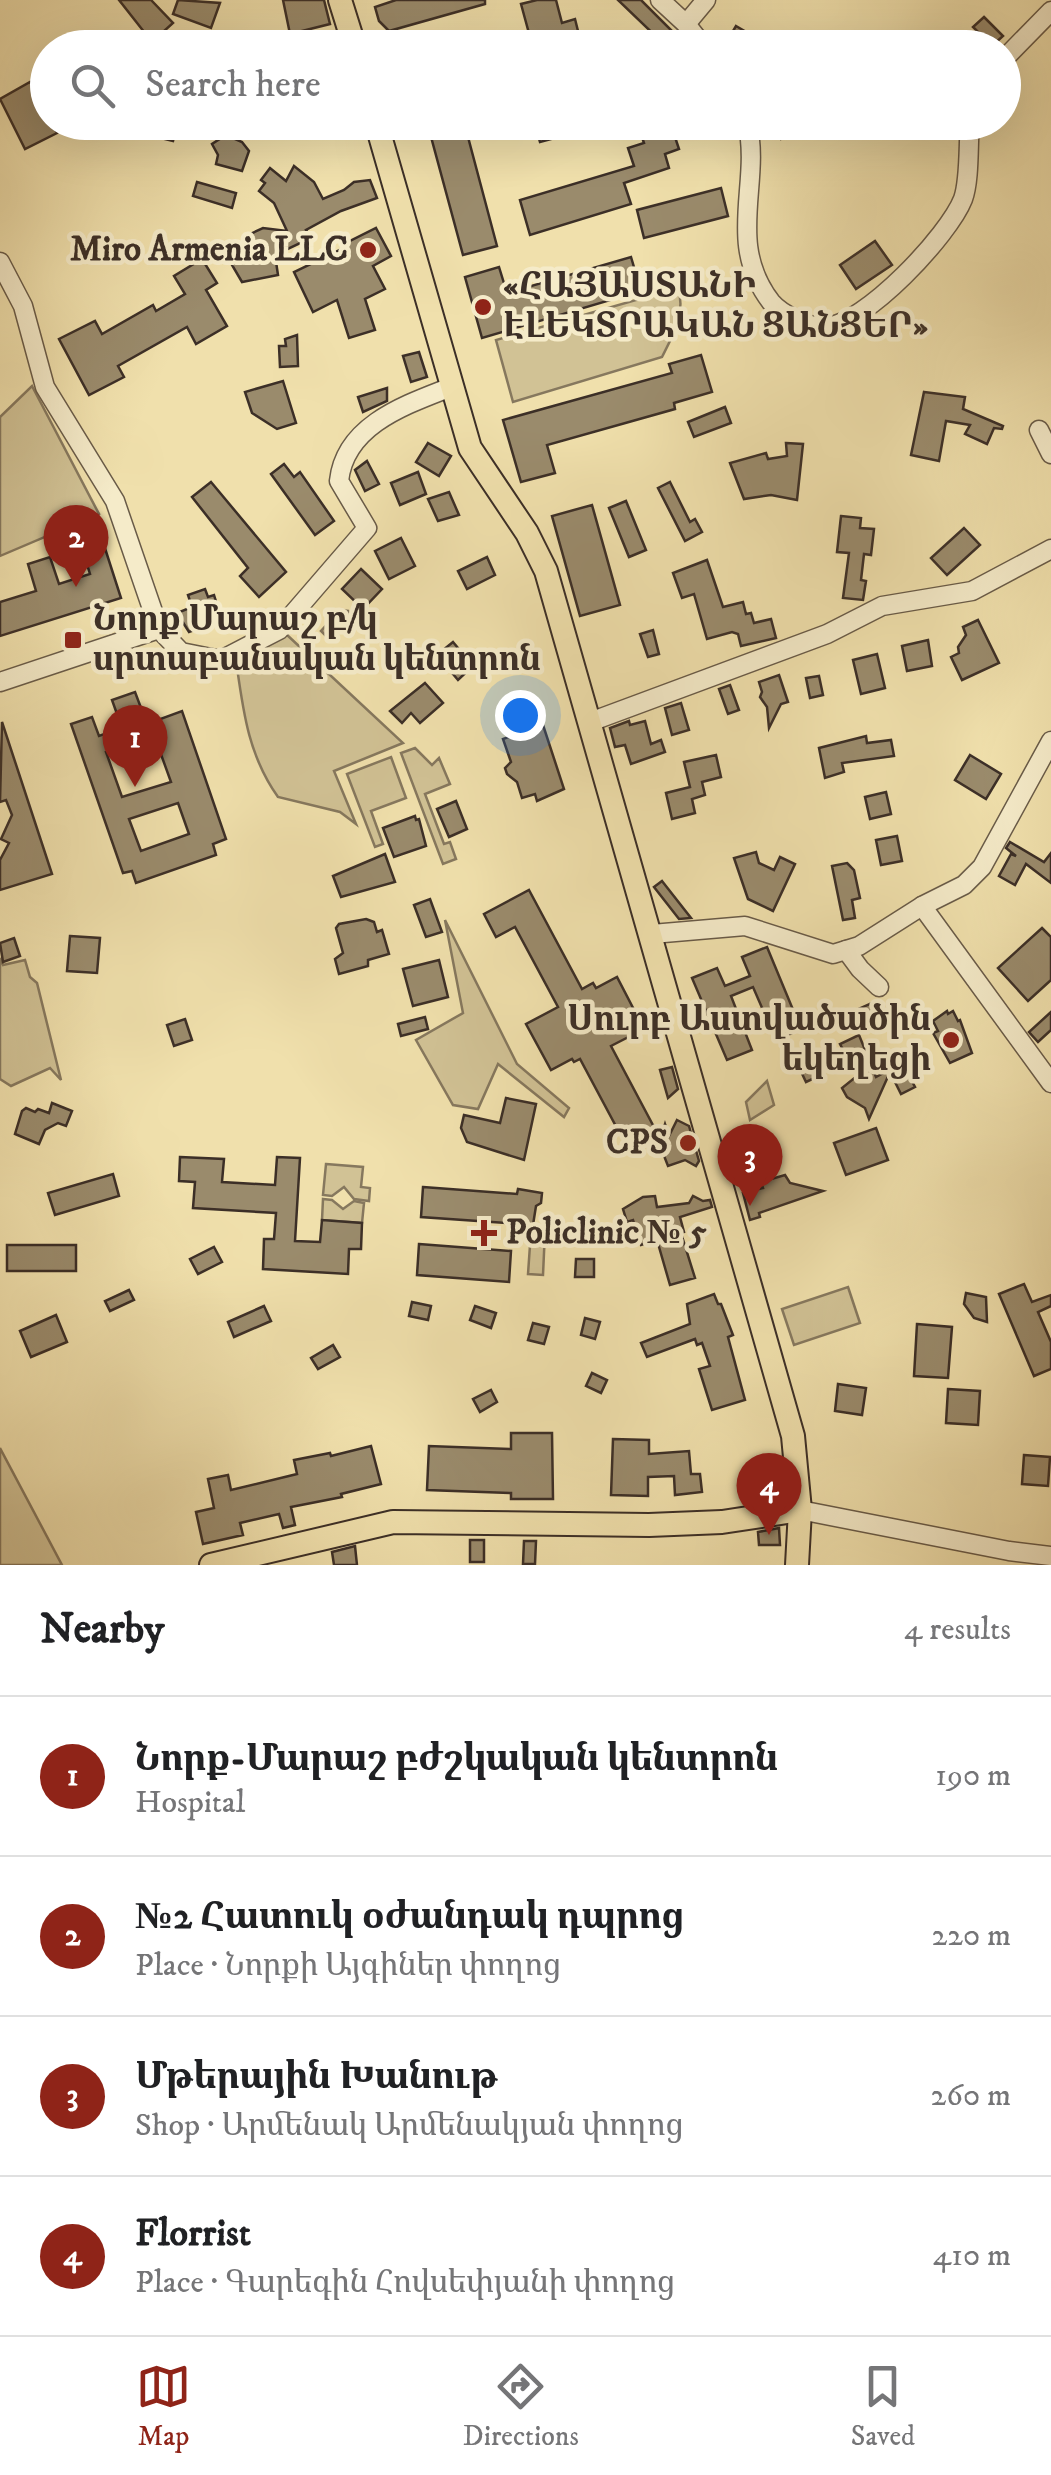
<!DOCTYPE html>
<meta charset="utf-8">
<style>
body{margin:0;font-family:"IM FELL DW Pica","Noto Serif Armenian",serif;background:#f6f6f6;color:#202124}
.you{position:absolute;left:520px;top:715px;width:35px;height:35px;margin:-25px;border:8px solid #fff;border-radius:50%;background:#1a73e8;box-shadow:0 0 0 15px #1a73e833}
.badge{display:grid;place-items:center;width:65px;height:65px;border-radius:50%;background:#8f2418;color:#fff;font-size:32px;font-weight:700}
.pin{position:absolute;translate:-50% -82px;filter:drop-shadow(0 2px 5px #0008)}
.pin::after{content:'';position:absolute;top:52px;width:35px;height:30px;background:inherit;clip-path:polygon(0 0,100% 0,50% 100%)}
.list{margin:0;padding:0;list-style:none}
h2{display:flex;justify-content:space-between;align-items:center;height:130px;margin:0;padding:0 40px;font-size:42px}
h2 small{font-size:32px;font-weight:400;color:#757577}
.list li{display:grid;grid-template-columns:65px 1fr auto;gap:30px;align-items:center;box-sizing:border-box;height:160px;padding:0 40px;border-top:2px solid #e0e0e0}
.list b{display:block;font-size:38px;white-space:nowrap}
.list p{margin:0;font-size:32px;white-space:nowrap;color:#757577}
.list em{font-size:32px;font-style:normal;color:#757577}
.icon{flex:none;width:55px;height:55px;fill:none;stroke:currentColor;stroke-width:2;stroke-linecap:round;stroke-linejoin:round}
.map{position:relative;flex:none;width:1051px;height:1565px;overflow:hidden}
.search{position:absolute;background:#fff;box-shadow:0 10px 40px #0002;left:30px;right:30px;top:30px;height:110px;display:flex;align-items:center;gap:25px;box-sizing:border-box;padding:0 35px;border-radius:55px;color:#757577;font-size:38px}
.sheet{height:770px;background:#fff}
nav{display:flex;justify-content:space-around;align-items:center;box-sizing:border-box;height:140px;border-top:2px solid #e0e0e0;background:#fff;font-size:28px;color:#757577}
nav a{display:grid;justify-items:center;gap:5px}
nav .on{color:#8f2418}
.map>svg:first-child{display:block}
.green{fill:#d1c295;stroke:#86785e;stroke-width:2.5}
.water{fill:#b3a47f;stroke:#83755c;stroke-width:2.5}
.building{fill:#9a8b6c;stroke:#3c2f27;stroke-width:2.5;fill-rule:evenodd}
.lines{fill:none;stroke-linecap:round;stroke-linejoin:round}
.minor-casing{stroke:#695b48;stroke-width:21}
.major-casing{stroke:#3c2f27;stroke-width:26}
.minor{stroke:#f5ebc9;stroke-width:18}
.major{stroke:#f0e0ac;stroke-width:22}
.poi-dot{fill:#8f2418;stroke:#f5ebc9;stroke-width:4}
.labels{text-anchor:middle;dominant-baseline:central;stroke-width:9;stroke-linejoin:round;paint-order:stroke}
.poi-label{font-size:35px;font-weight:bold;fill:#3c2f27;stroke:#f5ebc9;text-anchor:end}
</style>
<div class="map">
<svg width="1051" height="1565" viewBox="0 0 1051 1565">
<rect width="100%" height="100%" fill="#f0e0ac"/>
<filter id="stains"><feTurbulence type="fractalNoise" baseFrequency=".002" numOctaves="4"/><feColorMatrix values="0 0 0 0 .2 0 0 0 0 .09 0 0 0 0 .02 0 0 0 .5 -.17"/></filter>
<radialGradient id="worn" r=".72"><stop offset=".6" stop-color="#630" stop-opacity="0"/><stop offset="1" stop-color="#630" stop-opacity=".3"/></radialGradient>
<g class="green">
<path d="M678 288C686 313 673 335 662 357L513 402 496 340Z"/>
<polygon points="32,386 99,514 0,556 0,417"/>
<path d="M286 634 403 743 334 771 356 824 340 812 278 797C248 755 243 710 236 660Z"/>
<polygon points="415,748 432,765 439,758 450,784 425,794 444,844 450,842 456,859 443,864 401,753"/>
<polygon points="391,757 406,798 371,811 383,844 375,847 347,774"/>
<polygon points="445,920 517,1064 569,1108 564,1117 498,1064 478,1109 453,1105 416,1040 463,1013"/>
<polygon points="0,958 3,965 25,960 30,977 37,983 61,1080 50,1068 11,1086 0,1079"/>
<polygon points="767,1081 774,1105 750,1120 746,1102"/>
<polygon points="326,1164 363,1167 361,1187 370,1188 369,1201 354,1199 344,1187 332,1196 323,1195"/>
<polygon points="323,1199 332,1200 343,1209 354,1201 364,1203 362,1223 322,1220"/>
<polygon points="531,1231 545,1231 543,1275 528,1274"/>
<polygon points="848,1287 860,1323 794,1345 782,1309"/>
<polygon points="0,1448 62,1565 0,1565"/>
</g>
<polygon class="water" points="340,610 348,611 350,619 330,640 321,631"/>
<g class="building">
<polygon points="119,0 151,0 173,23 152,42"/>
<polygon points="178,0 220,3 211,28 173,14"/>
<polygon points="283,0 324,0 330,24 290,34"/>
<polygon points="396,0 485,0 485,4 389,31 379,21 375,7"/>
<polygon points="537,0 556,0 562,23 575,19 580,39 567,42 568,48 533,48 521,4"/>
<polygon points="618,0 641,0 689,48 668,48"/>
<polygon points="984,17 1003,36 992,46 973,27"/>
<polygon points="736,26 753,36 746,48 723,48"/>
<polygon points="30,82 48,116 48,122 51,122 57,133 25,149 0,99"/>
<polygon points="165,122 178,122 173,141 161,138"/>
<polygon points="427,122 464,122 497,246 463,255"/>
<polygon points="534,122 575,122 577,132 540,142"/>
<polygon points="654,122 670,122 679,149 665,154 669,168 624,183 631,204 530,235 520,200 634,166 628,148 644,143 639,128"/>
<polygon points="775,122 823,122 823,124 781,139"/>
<polygon points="226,135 242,142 249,151 242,171 216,164 218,155 212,144"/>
<polygon points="294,166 314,182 323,199 344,190 354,182 370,180 377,198 341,211 306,230 311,238 275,255 278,275 242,282 232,265 254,252 246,236 263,228 287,231 274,203 259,191 265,183 261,180 270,168 286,181"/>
<polygon points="197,182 236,193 232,208 193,196"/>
<polygon points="721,188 728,216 644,238 637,210"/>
<polygon points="376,228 391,256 373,266 385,289 365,299 375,330 349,338 337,300 313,312 294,272 346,247 344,244"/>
<polygon points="875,241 892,265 856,289 840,265"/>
<polygon points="631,257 641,291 482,338 465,277 499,267 507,293"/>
<polygon points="202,259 217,283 206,290 227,326 196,344 187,327 118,366 124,377 89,395 59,339 95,321 102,334 153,305 156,311 185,294 174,276"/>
<polygon points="297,335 298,366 280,367 279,346 286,346 285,339"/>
<polygon points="419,352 427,377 411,382 403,356"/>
<polygon points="701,355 712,392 674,403 675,409 547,445 555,473 521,482 503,420 672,373 669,364"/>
<polygon points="283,381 296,423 277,429 252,413 245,392"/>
<polygon points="387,388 387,401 363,412 358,397"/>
<polygon points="924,392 965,397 963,409 1003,426 1002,429 994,428 987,444 965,434 970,425 946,421 939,461 911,455"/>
<polygon points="725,407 731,423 694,437 688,422"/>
<polygon points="428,443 451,456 439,476 416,462"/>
<polygon points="786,443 803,444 797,500 771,495 744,499 730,463 766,453 768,459 787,456"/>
<polygon points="367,461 379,484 365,491 355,470"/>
<polygon points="284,464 294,477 300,472 334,521 315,535 271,474"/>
<polygon points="418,472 426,494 400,505 391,483"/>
<polygon points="211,482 286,572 259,597 240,576 248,568 192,497"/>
<polygon points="670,482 690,522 695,519 702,532 685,541 658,488"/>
<polygon points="449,492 459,515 438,521 428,499"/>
<polygon points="626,501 646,550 629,557 609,508"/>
<polygon points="592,505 620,605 580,616 552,516"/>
<polygon points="841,516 861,518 860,528 874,529 871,555 864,554 861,580 866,581 863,600 843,598 849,553 837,552"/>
<polygon points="964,528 980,545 947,575 931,558"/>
<polygon points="401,538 415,566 389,579 375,551"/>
<polygon points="102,539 121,598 0,636 0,602 36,591 28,564 50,557 59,584 90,574 81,545"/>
<polygon points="487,557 495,575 467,589 458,571"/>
<polygon points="707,560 723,607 743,602 746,614 751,613 754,623 771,619 776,638 741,646 738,634 732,632 707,639 694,594 682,598 673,573"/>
<polygon points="361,569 382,589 363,609 342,589"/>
<polygon points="205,589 208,597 214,595 218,608 207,611 202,619 203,627 189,632 177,613 192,607 188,595"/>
<polygon points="978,620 999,663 962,680 951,657 959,653 958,647 966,635 963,627"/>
<polygon points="653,630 659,654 648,657 640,634"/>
<polygon points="928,640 932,666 907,671 902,646"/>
<polygon points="453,642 473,666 458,680 437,655"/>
<polygon points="877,654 885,688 861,694 853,660"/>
<polygon points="779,675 788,702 781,704 769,728 767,707 760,697 762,692 759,682"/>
<polygon points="819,676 823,695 810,698 806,678"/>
<polygon points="425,683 443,703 420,723 411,713 402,723 390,711"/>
<polygon points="730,685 739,710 728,714 719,689"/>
<path d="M135 692 147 724 182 711 226 839 213 844 216 855 136 883 132 871 123 873 71 724 92 717 99 736 122 728 112 700ZM154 735 171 782 122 797 106 752ZM178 803 189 834 141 851 129 819Z"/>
<polygon points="681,703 689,730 672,735 665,708"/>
<polygon points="629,721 630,725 645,721 651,744 661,740 665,752 631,764 625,745 615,747 610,728"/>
<polygon points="2,722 52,874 0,890 0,860 9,843 1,839 12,815 6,800 0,802"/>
<polygon points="543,725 564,789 537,801 535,794 522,798 517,782 507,774 505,768 511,762 503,739"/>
<polygon points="866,736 867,743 891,740 894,756 842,763 844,772 825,778 819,748"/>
<polygon points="716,755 721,777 702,782 705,795 692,799 695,813 672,819 666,793 690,787 684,762"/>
<polygon points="970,755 1001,774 986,799 955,780"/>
<polygon points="886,792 891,814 870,819 865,797"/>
<polygon points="456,801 467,829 449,837 437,809"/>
<polygon points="415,816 416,820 419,819 426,846 394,857 383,828"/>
<polygon points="897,836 902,861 881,865 876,840"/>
<polygon points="1010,842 1044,862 1051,853 1051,883 1026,864 1015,885 999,876 1011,854 1016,856 1006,848"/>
<polygon points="756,852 759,863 774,870 780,857 795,864 773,911 748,899 734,858"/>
<polygon points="385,854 395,882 341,897 333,876"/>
<polygon points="847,863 854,870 860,898 852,900 855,918 843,920 832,866"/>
<polygon points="662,881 691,918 679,919 654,887"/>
<polygon points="529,890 582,989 593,983 596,988 617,977 644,1029 611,1046 655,1129 626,1145 580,1059 574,1062 572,1059 551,1070 526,1024 558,1007 515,927 496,937 484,914"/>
<polygon points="430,899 442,932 426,937 414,905"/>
<polygon points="366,919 374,922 377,932 382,930 389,954 368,960 368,966 339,974 335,959 343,953 336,928 339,924"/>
<polygon points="1042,928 1051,937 1051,980 1028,1001 998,968"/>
<polygon points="70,936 100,938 97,973 67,971"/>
<polygon points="14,938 20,956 3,962 0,943"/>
<polygon points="767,947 801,1029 776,1040 753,987 731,996 752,1050 727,1060 692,978 717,968 725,986 750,976 742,957"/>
<polygon points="439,960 448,997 413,1006 403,969"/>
<polygon points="874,1002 879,1011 861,1020 856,1010"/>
<polygon points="947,1011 948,1014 953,1011 958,1021 960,1020 972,1053 950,1063 933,1033 938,1031 933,1021"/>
<polygon points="1051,1012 1051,1030 1038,1042 1029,1032"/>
<polygon points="425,1017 428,1029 401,1036 398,1024"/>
<polygon points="185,1019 192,1040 174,1046 167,1025"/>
<polygon points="859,1035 876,1077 902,1063 915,1087 901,1094 890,1072 869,1119 865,1108 847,1097 842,1088 857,1076 840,1044"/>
<polygon points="810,1058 819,1076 806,1082 797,1063"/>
<polygon points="672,1067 678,1089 668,1098 660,1070"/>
<polygon points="506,1098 536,1104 524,1160 467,1142 461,1128 464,1115 500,1123"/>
<polygon points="52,1103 72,1111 66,1126 58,1123 45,1130 39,1144 15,1134 22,1111 26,1108 35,1112 38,1109 49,1113"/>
<polygon points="677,1120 689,1126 699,1161 696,1166 685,1160 668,1166 659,1143 665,1124 669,1136"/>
<polygon points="876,1128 888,1160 846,1175 834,1143"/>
<polygon points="180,1157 224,1159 222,1182 275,1185 277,1157 300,1158 295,1241 320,1242 322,1220 362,1223 361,1249 349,1249 348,1274 263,1269 264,1239 274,1239 276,1213 193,1208 195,1182 179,1181"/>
<polygon points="113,1174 119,1196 55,1215 48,1193"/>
<polygon points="785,1175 790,1183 823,1191 759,1213 760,1217 750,1220 743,1193 763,1188 761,1182"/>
<polygon points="423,1187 517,1194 518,1189 542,1193 541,1203 536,1206 533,1225 421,1217"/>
<polygon points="655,1196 657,1207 689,1203 693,1196 703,1201 710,1200 712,1207 680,1217 684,1232 681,1233 695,1278 670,1285 657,1240 641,1245 633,1220 627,1222 623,1209 643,1197"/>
<polygon points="419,1244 511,1251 509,1282 417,1275"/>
<rect x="7" y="1245" width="69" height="26"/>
<polygon points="214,1247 222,1262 198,1274 190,1259"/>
<polygon points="576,1259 594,1259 594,1277 575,1277"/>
<polygon points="1024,1284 1032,1302 1051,1295 1051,1306 1038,1312 1051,1342 1051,1369 1034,1376 999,1294"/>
<polygon points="129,1290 134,1300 110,1311 105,1301"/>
<polygon points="966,1293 986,1297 987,1322 974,1318 964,1304"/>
<polygon points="714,1294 718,1304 721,1304 733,1335 728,1337 745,1400 712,1410 699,1369 710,1366 702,1343 697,1345 695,1339 647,1357 641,1343 690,1324 687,1304"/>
<polygon points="412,1302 431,1306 428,1320 409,1316"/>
<polygon points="264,1306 271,1321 234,1337 228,1322"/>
<polygon points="475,1306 496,1313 491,1328 470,1320"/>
<polygon points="56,1315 67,1342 31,1357 20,1331"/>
<polygon points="585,1318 600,1322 595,1339 581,1335"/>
<polygon points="533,1323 549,1327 544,1344 528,1340"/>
<polygon points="917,1324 952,1327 948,1378 914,1376"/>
<polygon points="333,1345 340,1357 318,1369 311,1358"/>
<polygon points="592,1373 607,1380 601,1393 586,1386"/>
<polygon points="838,1384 866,1388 862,1415 835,1411"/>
<polygon points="948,1389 980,1391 978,1425 946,1423"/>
<polygon points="491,1390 497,1402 480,1412 473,1399"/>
<polygon points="511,1433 552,1433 553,1499 511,1499 511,1493 427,1490 429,1446 511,1449"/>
<polygon points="613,1439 649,1440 649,1454 689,1451 691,1474 700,1474 702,1492 675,1495 674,1476 648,1477 648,1496 611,1495"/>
<polygon points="371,1446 381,1484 341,1494 342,1497 291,1507 295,1525 283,1528 279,1514 240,1523 243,1535 203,1544 196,1512 214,1508 208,1479 228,1475 231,1490 297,1474 294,1460 330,1453 331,1456"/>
<polygon points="1024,1455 1050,1457 1048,1486 1022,1484"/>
<polygon points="779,1528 780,1545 759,1545 758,1532"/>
<rect x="470" y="1540" width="14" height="22"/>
<polygon points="524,1541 536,1541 535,1564 523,1564"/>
<polygon points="355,1546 357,1565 334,1565 332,1552"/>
</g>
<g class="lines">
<g class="minor-casing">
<g id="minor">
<polyline points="660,0 686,24 705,48"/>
<polyline points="686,24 706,0"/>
<polyline points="1004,59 1051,11"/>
<path d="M747 122C762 183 725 242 771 302 781 314 809 328 825 327 865 325 949 235 963 199 970 180 968 143 970 122"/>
<path d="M0 262 23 306 45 387 115 501 159 629 181 652 221 660 279 630 367 528 339 481C345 425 405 405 451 387"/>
<polyline points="1039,430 1051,454"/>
<polyline points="0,682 159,629"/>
<polyline points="590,722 827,634 882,606 972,591 1051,549"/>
<polyline points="922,906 1051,1083"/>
<polyline points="652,934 745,926 833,954 859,946 922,906 964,885 982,867 1051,741"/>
<polyline points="846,950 860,969 879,987"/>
<polyline points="800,1510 1009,1551 1051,1556"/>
</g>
</g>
<g class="major-casing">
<g id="major">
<polyline points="340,0 355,48"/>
<polyline points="376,122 470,448 527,533 546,571 793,1436 800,1510 797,1565"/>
<polyline points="211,1565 393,1522 649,1525 722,1522 800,1510"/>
</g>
</g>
<use href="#minor" class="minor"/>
<use href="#major" class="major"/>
</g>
<g class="poi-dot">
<circle cx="368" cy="250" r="10"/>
<circle cx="483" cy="307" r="10"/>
<rect x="63" y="630" width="20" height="20" rx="5"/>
<circle cx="951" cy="1040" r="10"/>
<circle cx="688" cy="1143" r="10"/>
<path d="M479 1218h10v10h10v10h-10v10h-10v-10h-10v-10h10z"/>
</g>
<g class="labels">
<g class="poi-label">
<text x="348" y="250">Miro Armenia LLC</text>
<text x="503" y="287" text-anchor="start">«ՀԱՅԱՍՏԱՆԻ<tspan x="503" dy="40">ԷԼԵԿՏՐԱԿԱՆ ՑԱՆՑԵՐ»</tspan></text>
<text x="93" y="620" text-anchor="start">Նորք Մարաշ բ/կ<tspan x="93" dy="40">սրտաբանական կենտրոն</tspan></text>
<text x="931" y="1020">Սուրբ Աստվածածին<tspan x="931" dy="40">եկեղեցի</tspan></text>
<text x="668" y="1143">CPS</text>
<text x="506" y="1233" text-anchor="start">Policlinic № 5</text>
</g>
</g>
<rect width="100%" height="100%" filter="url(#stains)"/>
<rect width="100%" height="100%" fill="url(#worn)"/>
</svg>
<div class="you"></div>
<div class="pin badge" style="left:135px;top:787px">1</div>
<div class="pin badge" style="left:76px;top:587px">2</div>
<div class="pin badge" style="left:750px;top:1206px">3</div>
<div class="pin badge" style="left:769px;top:1535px">4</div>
<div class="search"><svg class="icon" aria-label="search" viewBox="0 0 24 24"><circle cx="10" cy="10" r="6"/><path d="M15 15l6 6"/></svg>Search here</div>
</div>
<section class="sheet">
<h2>Nearby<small>4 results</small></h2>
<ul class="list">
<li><span class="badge">1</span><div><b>Նորք-Մարաշ բժշկական կենտրոն</b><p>Hospital</p></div><em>190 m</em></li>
<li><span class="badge">2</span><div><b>№2 Հատուկ օժանդակ դպրոց</b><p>Place · Նորքի Այգիներ փողոց</p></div><em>220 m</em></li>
<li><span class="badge">3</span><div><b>Մթերային Խանութ</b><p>Shop · Արմենակ Արմենակյան փողոց</p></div><em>260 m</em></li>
<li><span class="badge">4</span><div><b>Florrist</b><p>Place · Գարեգին Հովսեփյանի փողոց</p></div><em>410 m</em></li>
</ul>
</section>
<nav>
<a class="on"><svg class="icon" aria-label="map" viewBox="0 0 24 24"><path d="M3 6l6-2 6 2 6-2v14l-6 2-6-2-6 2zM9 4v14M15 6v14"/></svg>Map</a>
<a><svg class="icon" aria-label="directions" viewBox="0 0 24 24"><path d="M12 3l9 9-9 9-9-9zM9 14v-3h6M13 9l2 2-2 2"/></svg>Directions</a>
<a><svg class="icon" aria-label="saved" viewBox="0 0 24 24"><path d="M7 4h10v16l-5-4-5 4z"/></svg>Saved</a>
</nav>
